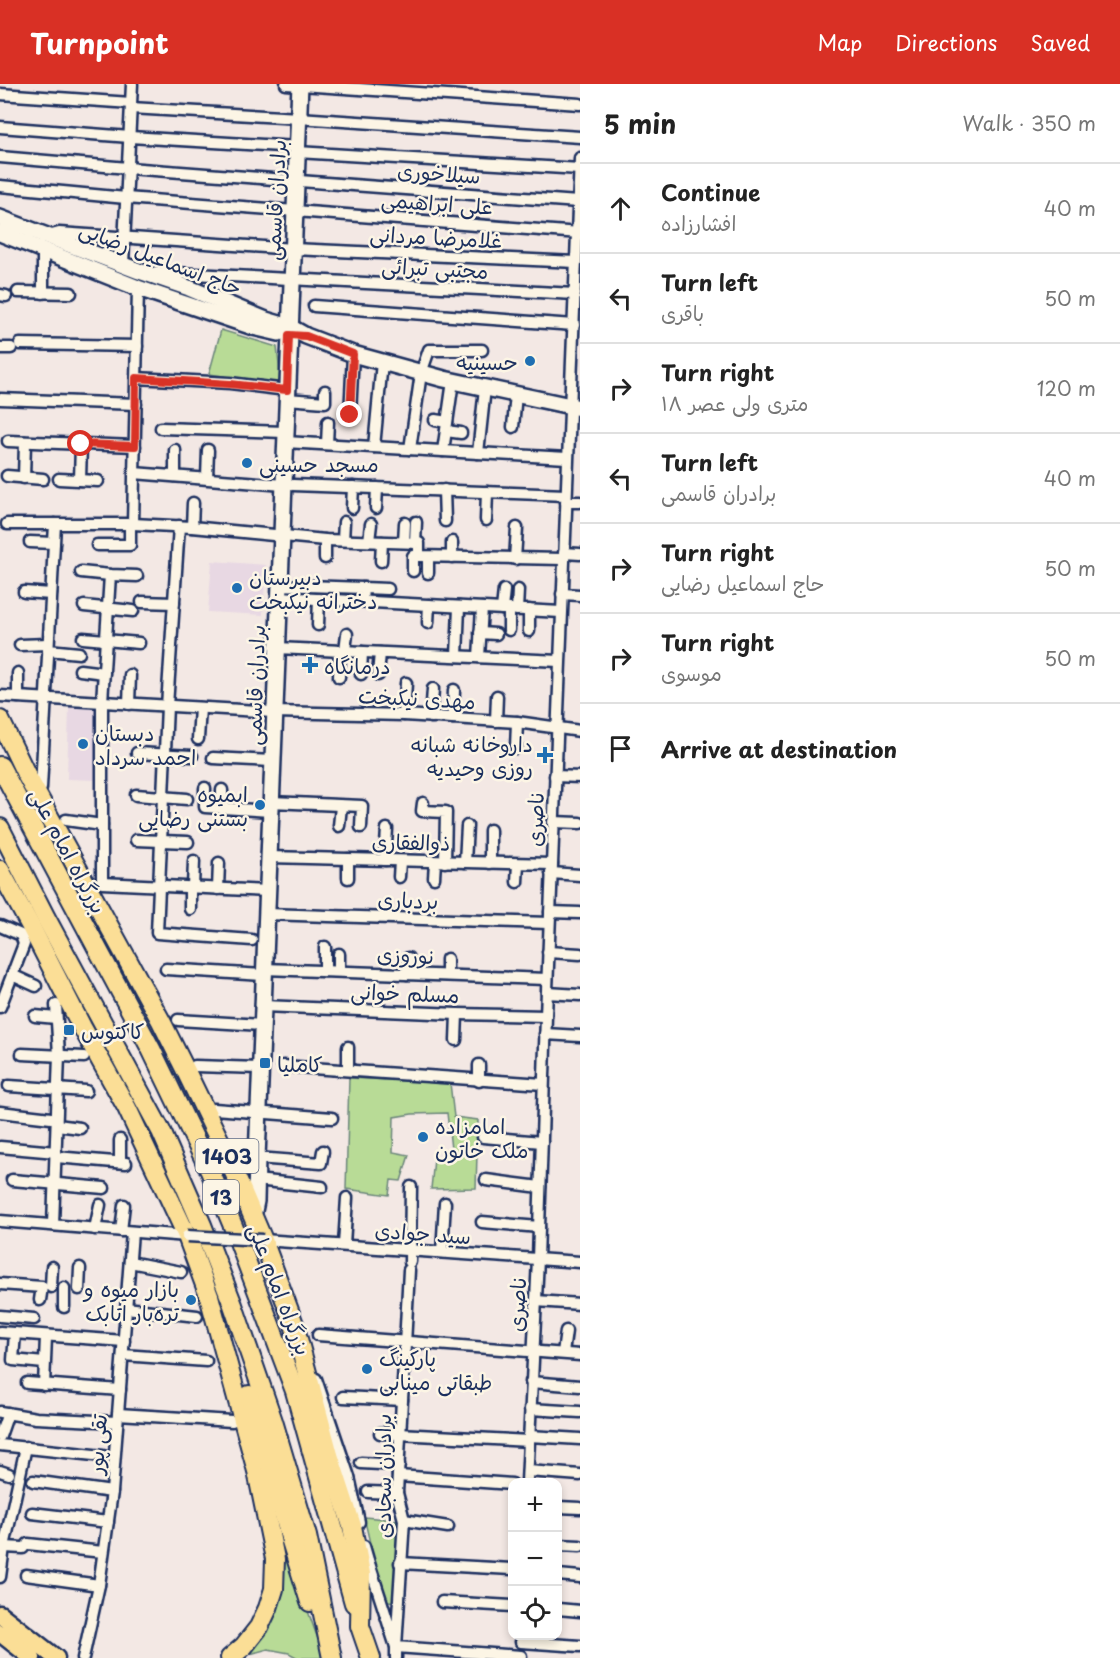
<!DOCTYPE html>
<meta charset="utf-8">
<style>
body{margin:0;font-family:"Playpen Sans","Playpen Sans Arabic",sans-serif;background:#f6f6f6;color:#222}
.controls{position:absolute;right:18px;bottom:18px;display:grid;overflow:hidden;border-radius:12px;box-shadow:0 3px 9px #0003}
.controls button{width:54px;height:54px;display:grid;place-items:center;padding:0;border:0;border-bottom:2px solid #e0e0e0;background:#fff;color:#222;font:30px sans-serif}
.stop{position:absolute;width:18px;height:18px;margin:-14px;border:4px solid #d93025;border-radius:50%;background:#fff}
.stop.end{background:#d93025;border-color:#fff;box-shadow:0 2px 6px #0008}
.list{margin:0;padding:0;list-style:none}
h2{display:flex;justify-content:space-between;align-items:center;height:78px;margin:0;padding:0 24px;font-size:26px}
h2 small{font-size:20px;font-weight:400;color:#767676}
.list li{display:grid;grid-template-columns:39px 1fr auto;gap:18px;align-items:center;box-sizing:border-box;height:90px;padding:0 24px;border-top:2px solid #e0e0e0}
.list b{display:block;font-size:22px;white-space:nowrap}
.list p{margin:0;font-size:20px;white-space:nowrap;color:#767676}
.list em{font-size:20px;font-style:normal;color:#767676}
.icon{flex:none;width:33px;height:33px;fill:none;stroke:currentColor;stroke-width:2;stroke-linecap:round;stroke-linejoin:round}
.map{position:relative;flex:none;width:580px;height:1574px;overflow:hidden}
header{display:flex;align-items:center;gap:36px;box-sizing:border-box;height:84px;padding:0 30px;background:#d93025;color:#fff}
header strong{font-size:28px}
nav{display:flex;gap:33px;margin-inline-start:auto;font-size:21px}
main{display:flex}
aside{flex:1;background:#fff}
.map>svg:first-child{display:block}
.built{fill:#e8d8e3}
.green{fill:#b8db96;stroke:#6a857a;stroke-width:1.5}
.lines{fill:none;stroke-linecap:round;stroke-linejoin:round}
.street-casing{stroke:#1b2f5e;stroke-width:15}
.secondary-casing{stroke:#1b2f5e;stroke-width:20}
.primary-casing{stroke:#1b2f5e;stroke-width:21}
.highway-casing{stroke:#1b2f5e;stroke-width:22}
.street{stroke:#fcf5e5;stroke-width:10}
.secondary{stroke:#fcf5e5;stroke-width:15}
.primary{stroke:#fbde96;stroke-width:16}
.highway{stroke:#fbde96;stroke-width:18}
.street-bridge-casing{stroke:#1b2f5e;stroke-width:15;stroke-linecap:butt}
.street-bridge{stroke:#fcf5e5;stroke-width:10}
.route{stroke:#d93025;stroke-width:8}
.poi-dot{fill:#1f6fb2;stroke:#fcf5e5;stroke-width:2}
.labels{text-anchor:middle;dominant-baseline:central;stroke-width:5;stroke-linejoin:round;paint-order:stroke}
.shield{fill:#fcf5e5;stroke:#5e6a86;stroke-width:1.5}
.shield-label{font-size:20px;font-weight:bold;fill:#1b2f5e}
.street-label{font-size:21px;fill:#1b2f5e;stroke:#fcf5e5}
.poi-label{font-size:21px;fill:#1b2f5e;stroke:#fcf5e5;text-anchor:start}
</style>
<header>
<strong>Turnpoint</strong>
<nav><a>Map</a><a>Directions</a><a>Saved</a></nav>
</header>
<main>
<div class="map">
<svg width="580" height="1574" viewBox="0 0 580 1574">
<rect width="100%" height="100%" fill="#f3e8e4"/>
<filter id="ink" filterUnits="userSpaceOnUse"><feTurbulence type="fractalNoise" baseFrequency=".0167" numOctaves="2"/><feDisplacementMap in="SourceGraphic" scale="12" xChannelSelector="R" yChannelSelector="G"/><feConvolveMatrix kernelMatrix="1 2 1 2 8 2 1 2 1" color-interpolation-filters="sRGB"/></filter>
<g filter="url(#ink)">
<g class="built">
<polygon points="212,477 266,481 263,531 208,528"/>
<polygon points="69,623 99,624 97,696 67,695"/>
</g>
<g class="green">
<polygon points="221,246 277,263 281,300 209,290"/>
<polygon points="349,994 450,999 454,1033 478,1036 476,1104 431,1105 434,1075 452,1074 447,1029 412,1030 394,1033 393,1068 409,1071 401,1097 391,1096 389,1111 346,1105"/>
<polygon points="239,1293 304,1516 319,1558 323,1574 298,1574 289,1569 268,1565 246,1571 274,1518"/>
<polygon points="364,1433 397,1436 398,1458 395,1518 383,1516"/>
</g>
<g class="lines">
<g class="street-casing">
<g id="street">
<polyline points="286,0 580,20"/>
<polyline points="0,10 131,19"/>
<polyline points="131,24 299,34 580,53"/>
<polyline points="0,43 130,53 298,63"/>
<polyline points="297,68 580,85"/>
<polyline points="0,73 128,84 578,118"/>
<polyline points="0,102 126,114 580,149"/>
<polyline points="48,152 59,149 293,165 576,178"/>
<polyline points="43,166 43,209"/>
<polyline points="123,180 132,0"/>
<polyline points="156,188 575,210"/>
<polyline points="18,208 71,209"/>
<polyline points="0,211 6,212"/>
<polyline points="314,222 574,241"/>
<polyline points="20,260 137,262"/>
<polyline points="0,264 11,264"/>
<polyline points="136,294 230,299 287,306"/>
<polyline points="0,315 136,320"/>
<polyline points="287,315 325,318 325,307"/>
<polyline points="350,331 353,270"/>
<polyline points="435,336 447,338"/>
<polyline points="513,343 516,310"/>
<polyline points="161,344 285,348"/>
<polyline points="446,347 461,349"/>
<polyline points="8,357 135,362"/>
<polyline points="285,358 567,374"/>
<polyline points="327,360 328,338"/>
<polyline points="374,363 382,278"/>
<polyline points="410,365 421,289 429,266 482,266"/>
<polyline points="175,366 175,392"/>
<polyline points="443,367 453,297"/>
<polyline points="478,369 485,304"/>
<polyline points="134,389 283,401"/>
<polyline points="7,392 43,395"/>
<polyline points="24,394 25,358"/>
<polyline points="207,394 208,366"/>
<polyline points="59,395 98,397"/>
<polyline points="80,396 81,360"/>
<polyline points="293,401 566,411"/>
<polyline points="444,406 445,437"/>
<polyline points="566,418 580,418"/>
<polyline points="352,424 353,403"/>
<polyline points="376,424 377,404"/>
<polyline points="486,436 487,408"/>
<polyline points="7,440 133,440 192,443 325,456 419,459 419,472 563,475"/>
<polyline points="133,440 138,204"/>
<polyline points="179,442 167,622 157,849 252,856"/>
<polyline points="192,443 193,419"/>
<polyline points="343,456 344,438"/>
<polyline points="369,457 371,440"/>
<polyline points="30,458 54,459"/>
<polyline points="404,458 405,439"/>
<polyline points="452,458 452,473"/>
<polyline points="415,459 416,438"/>
<polyline points="97,461 130,461 130,440"/>
<polyline points="564,469 580,470"/>
<polyline points="325,474 325,456"/>
<polyline points="515,475 517,444"/>
<polyline points="381,477 382,458"/>
<polyline points="413,487 413,472 419,472"/>
<polyline points="81,488 110,491 137,492"/>
<polyline points="428,489 428,473"/>
<polyline points="110,491 102,618 102,799 267,807"/>
<polyline points="279,501 363,504 362,517"/>
<polyline points="363,504 388,505"/>
<polyline points="24,508 51,510"/>
<polyline points="562,510 580,511"/>
<polyline points="279,513 561,528"/>
<polyline points="142,518 174,519"/>
<polyline points="84,522 133,527"/>
<polyline points="502,525 504,506"/>
<polyline points="517,526 518,506"/>
<polyline points="428,539 429,521"/>
<polyline points="318,541 319,515"/>
<polyline points="509,546 509,525"/>
<polyline points="529,547 529,526"/>
<polyline points="480,549 496,550"/>
<polyline points="83,554 139,559"/>
<polyline points="20,561 48,560"/>
<polyline points="277,564 559,577"/>
<polyline points="48,566 79,569"/>
<polyline points="345,566 347,550"/>
<polyline points="457,572 459,523"/>
<polyline points="479,573 482,524"/>
<polyline points="80,586 104,589"/>
<polyline points="361,590 362,568"/>
<polyline points="378,591 380,569"/>
<polyline points="339,593 340,567"/>
<polyline points="0,612 274,628 404,631 517,638 580,647"/>
<polyline points="18,613 18,589"/>
<polyline points="129,620 130,591"/>
<polyline points="404,631 406,599"/>
<polyline points="431,633 433,605"/>
<polyline points="453,634 454,606"/>
<polyline points="496,637 497,612"/>
<polyline points="198,655 200,624"/>
<polyline points="516,664 517,638"/>
<polyline points="137,669 192,672"/>
<polyline points="213,674 272,677"/>
<polyline points="555,692 580,693"/>
<polyline points="41,704 55,440"/>
<polyline points="205,704 205,723 270,727"/>
<polyline points="136,711 187,715"/>
<polyline points="271,718 362,722 361,743"/>
<polyline points="423,719 422,727 446,728 445,778"/>
<polyline points="222,724 222,706"/>
<polyline points="66,736 102,741"/>
<polyline points="553,738 580,739"/>
<polyline points="339,742 341,722"/>
<polyline points="136,756 188,758"/>
<polyline points="269,773 552,780"/>
<polyline points="385,776 387,745"/>
<polyline points="465,778 467,742"/>
<polyline points="490,779 490,746"/>
<polyline points="551,789 580,791"/>
<polyline points="399,793 400,777"/>
<polyline points="348,794 348,775"/>
<polyline points="434,794 435,778"/>
<polyline points="517,798 518,780"/>
<polyline points="193,803 194,777"/>
<polyline points="218,805 219,779"/>
<polyline points="190,825 190,803"/>
<polyline points="550,828 580,829"/>
<polyline points="266,830 549,839"/>
<polyline points="0,842 21,851 24,860 0,923"/>
<polyline points="548,868 580,870"/>
<polyline points="447,875 447,891"/>
<polyline points="166,885 264,891"/>
<polyline points="264,885 547,895"/>
<polyline points="325,887 325,863"/>
<polyline points="339,887 339,870"/>
<polyline points="407,890 408,874"/>
<polyline points="12,891 36,902"/>
<polyline points="547,909 580,911"/>
<polyline points="263,922 457,930 546,932"/>
<polyline points="35,932 56,934"/>
<polyline points="178,936 262,941"/>
<polyline points="545,950 580,952"/>
<polyline points="456,956 457,930"/>
<polyline points="22,970 84,973"/>
<polyline points="479,981 479,997"/>
<polyline points="195,982 260,984"/>
<polyline points="283,982 543,1000"/>
<polyline points="348,986 348,963"/>
<polyline points="9,1002 86,1007"/>
<polyline points="214,1025 332,1034"/>
<polyline points="0,1028 51,1034"/>
<polyline points="57,1041 80,1044"/>
<polyline points="483,1053 542,1058"/>
<polyline points="0,1063 56,1068"/>
<polyline points="56,1073 126,1079"/>
<polyline points="257,1074 321,1079 323,1067"/>
<polyline points="120,1078 120,1056"/>
<polyline points="12,1096 104,1104"/>
<polyline points="256,1096 322,1103"/>
<polyline points="486,1096 540,1103"/>
<polyline points="0,1137 187,1152"/>
<polyline points="482,1138 539,1143"/>
<polyline points="53,1141 59,971 56,921"/>
<polyline points="95,1145 100,1121"/>
<polyline points="121,1147 124,1121"/>
<polyline points="263,1156 580,1178"/>
<polyline points="344,1161 347,1114"/>
<polyline points="442,1168 445,1119"/>
<polyline points="130,1178 181,1188"/>
<polyline points="410,1178 411,1103"/>
<polyline points="409,1186 397,1409 404,1436 396,1563 521,1572"/>
<polyline points="0,1200 42,1203 40,1216"/>
<polyline points="51,1203 52,1183"/>
<polyline points="79,1205 80,1184"/>
<polyline points="536,1217 580,1220"/>
<polyline points="64,1223 64,1204"/>
<polyline points="126,1224 197,1232"/>
<polyline points="0,1232 34,1235"/>
<polyline points="0,1248 124,1257"/>
<polyline points="15,1249 13,1276 44,1279"/>
<polyline points="318,1251 580,1271"/>
<polyline points="563,1269 566,1247"/>
<polyline points="123,1271 206,1277"/>
<polyline points="316,1295 349,1393 359,1438"/>
<polyline points="531,1298 580,1302"/>
<polyline points="27,1299 120,1306"/>
<polyline points="44,1301 46,1253"/>
<polyline points="343,1313 402,1316"/>
<polyline points="530,1325 580,1328"/>
<polyline points="0,1328 36,1334 117,1338"/>
<polyline points="118,1330 232,1337"/>
<polyline points="380,1349 529,1357"/>
<polyline points="0,1352 8,1329"/>
<polyline points="529,1352 580,1355"/>
<polyline points="0,1361 103,1372"/>
<polyline points="361,1379 399,1381"/>
<polyline points="0,1387 9,1390"/>
<polyline points="528,1387 580,1391"/>
<polyline points="398,1392 512,1400"/>
<polyline points="33,1397 112,1408"/>
<polyline points="527,1398 538,1175 546,932 580,74"/>
<polyline points="368,1408 397,1409"/>
<polyline points="558,1423 580,1424"/>
<polyline points="32,1429 108,1438"/>
<polyline points="404,1436 448,1443"/>
<polyline points="28,1460 103,1468"/>
<polyline points="558,1461 580,1462"/>
<polyline points="364,1462 368,1476 396,1563 396,1574"/>
<polyline points="4,1463 23,1464"/>
<polyline points="400,1479 512,1485"/>
<polyline points="26,1491 99,1501"/>
<polyline points="558,1491 580,1493"/>
<polyline points="0,1493 4,1463 26,1363"/>
<polyline points="442,1518 512,1522"/>
<polyline points="558,1525 580,1527"/>
<polyline points="521,1558 580,1562"/>
<polyline points="83,1574 99,1501 112,1408 132,1148"/>
</g>
</g>
<g class="secondary-casing">
<g id="secondary">
<polyline points="0,134 139,187 189,204 266,236 290,243 306,252 353,270 444,295 580,324"/>
<polyline points="0,149 138,204 253,243 279,249"/>
<polyline points="253,1132 256,1117 257,1074 300,0"/>
</g>
</g>
<g class="primary-casing">
<g id="primary">
<polyline points="0,1530 56,1574"/>
<polyline points="0,1549 32,1574"/>
</g>
</g>
<g class="highway-casing">
<g id="highway">
<polyline points="0,636 27,692 161,937 184,983 228,1074 263,1156 294,1240 329,1371 352,1442 361,1490 360,1542 371,1574"/>
<polyline points="0,682 151,965 210,1087 233,1142 295,1307 354,1519"/>
<polyline points="0,744 46,834 161,1047 202,1141 233,1221 273,1337 307,1452 332,1574"/>
<polyline points="0,786 30,841 82,943 127,1024 187,1152 209,1212 257,1387 275,1475 274,1505 268,1524 259,1543 244,1562 230,1574"/>
<polyline points="249,1311 266,1365 291,1457 310,1518"/>
</g>
</g>
<use href="#street" class="street"/>
<use href="#secondary" class="secondary"/>
<use href="#primary" class="primary"/>
<use href="#highway" class="highway"/>
<g class="street-bridge-casing">
<polyline id="street-bridge" points="187,1152 263,1156"/>
</g>
<use href="#street-bridge" class="street-bridge"/>
</g>
</g>
<g class="lines" filter="url(#ink)">
<polyline class="route" points="81,360 135,362 136,294 230,300 287,306 289,251 306,252 353,270 350,331"/>
</g>
<g class="poi-dot">
<circle cx="530" cy="277" r="6"/>
<circle cx="247" cy="379" r="6"/>
<circle cx="237" cy="504" r="6"/>
<path d="M307 572h6v6h6v6h-6v6h-6v-6h-6v-6h6z"/>
<circle cx="83" cy="660" r="6"/>
<path d="M542 662h6v6h6v6h-6v6h-6v-6h-6v-6h6z"/>
<circle cx="260" cy="721" r="6"/>
<rect x="63" y="940" width="12" height="12" rx="3"/>
<rect x="259" y="973" width="12" height="12" rx="3"/>
<circle cx="423" cy="1053" r="6"/>
<circle cx="191" cy="1216" r="6"/>
<circle cx="367" cy="1285" r="6"/>
</g>
<g class="labels">
<g class="shield">
<rect x="195.5" y="1055" width="63" height="34" rx="4.5"/>
<rect x="203" y="1096" width="36" height="34" rx="4.5"/>
</g>
<g class="shield-label">
<text x="227" y="1072">1403</text>
<text x="221" y="1113">13</text>
</g>
<g class="street-label">
<text transform="translate(439 88) rotate(4)">سیلاخوری</text>
<text transform="translate(274 116) rotate(-87)">برادران قاسمی</text>
<text transform="translate(437 118) rotate(4)">علی ابراهیمی</text>
<text transform="translate(436 152) rotate(3)">غلامرضا مردانی</text>
<text transform="translate(161 173) rotate(21)">حاج اسماعیل رضایی</text>
<text transform="translate(435 183) rotate(3)">مجتبی تبرائی</text>
<text transform="translate(254 601) rotate(-88)">برادران قاسمی</text>
<text transform="translate(417 613) rotate(3)">مهدی نیکبخت</text>
<text transform="translate(534 735) rotate(-88)">ناصری</text>
<text transform="translate(411 757) rotate(1)">ذوالفقاری</text>
<text transform="translate(69 766) rotate(62)">بزرگراه امام علی</text>
<text transform="translate(408 815) rotate(2)">بردباری</text>
<text transform="translate(406 870) rotate(2)">نوروزی</text>
<text transform="translate(405 908) rotate(2)">مسلم خوانی</text>
<text transform="translate(423 1148) rotate(4)">سید جوادی</text>
<text transform="translate(281 1205) rotate(69)">بزرگراه امام علی</text>
<text transform="translate(516 1220) rotate(-87)">ناصری</text>
<text transform="translate(96 1360) rotate(-86)">تقی پور</text>
<text transform="translate(382 1392) rotate(-90)">برادران سجادی</text>
</g>
<g class="poi-label">
<text x="518" y="277" text-anchor="end">حسینیه</text>
<text x="259" y="379">مسجد حسینی</text>
<text x="249" y="492">دبیرستان<tspan x="249" dy="24">دخترانه نیکبخت</tspan></text>
<text x="324" y="581">درمانگاه</text>
<text x="95" y="648">دبستان<tspan x="95" dy="24">احمد سرداد</tspan></text>
<text x="533" y="659" text-anchor="end">داروخانه شبانه<tspan x="533" dy="24">روزی وحیدیه</tspan></text>
<text x="248" y="709" text-anchor="end">ابمیوه<tspan x="248" dy="24">بستنی رضایی</tspan></text>
<text x="81" y="946">کاکتوس</text>
<text x="277" y="979">کاملیا</text>
<text x="435" y="1041">امامزاده<tspan x="435" dy="24">ملک خاتون</tspan></text>
<text x="179" y="1204" text-anchor="end">بازار میوه و<tspan x="179" dy="24">تره‌بار اتابک</tspan></text>
<text x="379" y="1273">پارکینگ<tspan x="379" dy="24">طبقاتی مینابی</tspan></text>
</g>
</g>
</svg>
<div class="controls">
<button>+</button>
<button>−</button>
<button><svg class="icon" aria-label="locate" viewBox="0 0 24 24"><circle cx="12" cy="12" r="6"/><path d="M12 2v4M12 18v4M2 12h4M18 12h4"/></svg></button>
</div>
<div class="stop" style="left:81px;top:360px"></div>
<div class="stop end" style="left:350px;top:331px"></div>
</div>
<aside>
<h2>5 min<small>Walk · 350 m</small></h2>
<ul class="list">
<li><svg class="icon" aria-label="ahead" viewBox="0 0 24 24"><path d="M12 20V5M6 11l6-6 6 6"/></svg><div><b>Continue</b><p>افشارزاده</p></div><em>40 m</em></li>
<li><svg class="icon" aria-label="left" viewBox="0 0 24 24"><path d="M17 20v-9H6M10 6l-5 5 5 5"/></svg><div><b>Turn left</b><p>باقری</p></div><em>50 m</em></li>
<li><svg class="icon" aria-label="right" viewBox="0 0 24 24"><path d="M7 20v-9h11M14 6l5 5-5 5"/></svg><div><b>Turn right</b><p>۱۸ متری ولی عصر</p></div><em>120 m</em></li>
<li><svg class="icon" aria-label="left" viewBox="0 0 24 24"><path d="M17 20v-9H6M10 6l-5 5 5 5"/></svg><div><b>Turn left</b><p>برادران قاسمی</p></div><em>40 m</em></li>
<li><svg class="icon" aria-label="right" viewBox="0 0 24 24"><path d="M7 20v-9h11M14 6l5 5-5 5"/></svg><div><b>Turn right</b><p>حاج اسماعیل رضایی</p></div><em>50 m</em></li>
<li><svg class="icon" aria-label="right" viewBox="0 0 24 24"><path d="M7 20v-9h11M14 6l5 5-5 5"/></svg><div><b>Turn right</b><p>موسوی</p></div><em>50 m</em></li>
<li><svg class="icon" aria-label="arrive" viewBox="0 0 24 24"><path d="M6 21V4h12l-3 4 3 4H6"/></svg><div><b>Arrive at destination</b></div></li>
</ul>
</aside>
</main>
